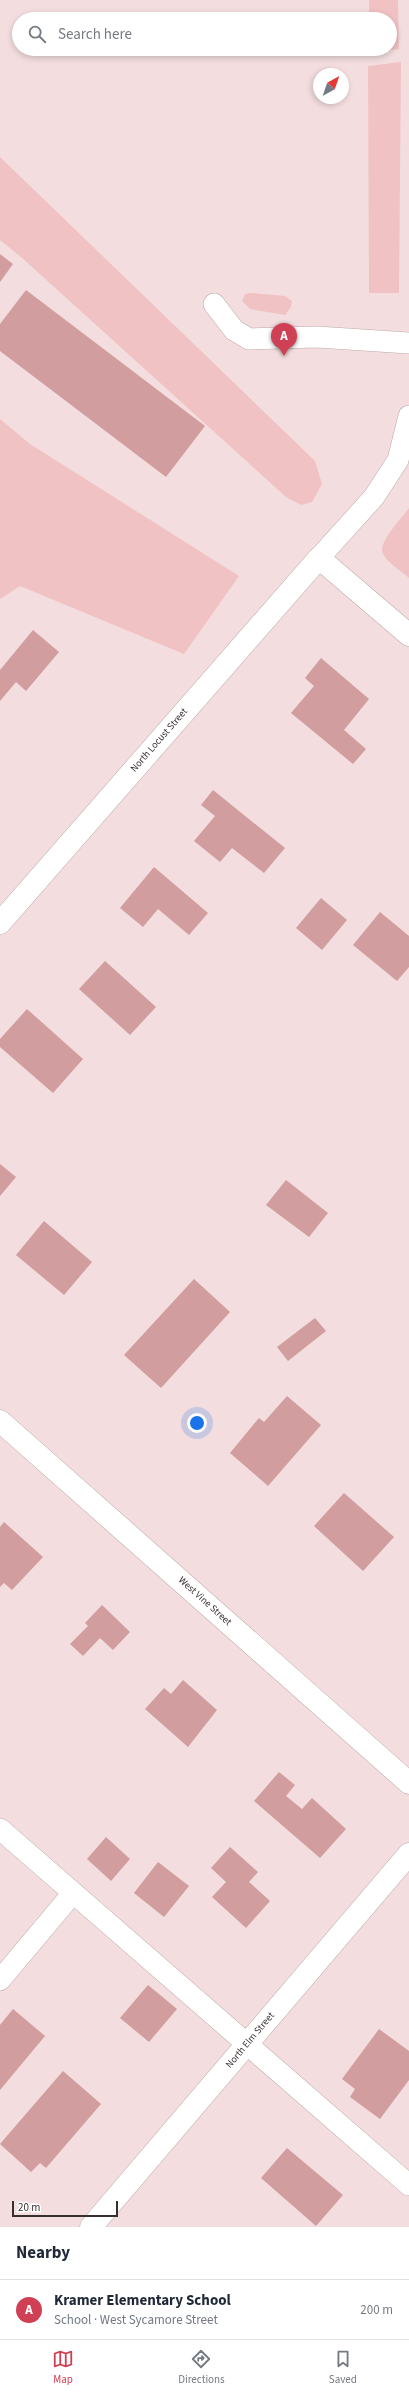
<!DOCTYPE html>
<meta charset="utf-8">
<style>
body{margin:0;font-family:"Source Sans 3",sans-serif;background:#f6f6f7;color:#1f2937}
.compass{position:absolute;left:313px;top:68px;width:36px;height:36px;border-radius:50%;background:#fff;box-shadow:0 2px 6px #0003;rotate:40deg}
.scale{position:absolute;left:12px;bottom:10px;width:106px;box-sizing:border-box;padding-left:4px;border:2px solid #372f2f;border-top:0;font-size:11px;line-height:14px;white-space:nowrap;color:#372f2f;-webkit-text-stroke:3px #fff;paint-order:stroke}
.you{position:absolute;left:197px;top:1423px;width:14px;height:14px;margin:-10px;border:3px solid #fff;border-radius:50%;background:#1a73e8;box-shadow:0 0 0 6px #1a73e833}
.badge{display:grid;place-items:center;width:26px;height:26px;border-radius:50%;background:#d04054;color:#fff;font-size:13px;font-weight:700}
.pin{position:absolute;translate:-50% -33px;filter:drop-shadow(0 1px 2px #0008)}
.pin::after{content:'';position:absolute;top:21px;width:14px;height:12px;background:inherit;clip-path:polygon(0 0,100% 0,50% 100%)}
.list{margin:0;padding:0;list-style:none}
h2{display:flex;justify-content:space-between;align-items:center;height:52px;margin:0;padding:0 16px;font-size:17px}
h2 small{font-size:13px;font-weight:400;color:#747a83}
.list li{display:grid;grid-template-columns:26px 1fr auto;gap:12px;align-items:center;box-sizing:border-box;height:60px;padding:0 16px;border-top:1px solid #e0e1e3}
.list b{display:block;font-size:15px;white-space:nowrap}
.list p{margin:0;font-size:13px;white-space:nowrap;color:#747a83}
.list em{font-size:13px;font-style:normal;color:#747a83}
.icon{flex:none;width:22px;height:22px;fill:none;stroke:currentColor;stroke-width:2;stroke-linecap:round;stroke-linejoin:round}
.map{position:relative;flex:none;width:409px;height:2227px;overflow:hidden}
.search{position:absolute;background:#fff;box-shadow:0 2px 6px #0003;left:12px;right:12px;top:12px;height:44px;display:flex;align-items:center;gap:10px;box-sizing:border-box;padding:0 14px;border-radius:22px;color:#747a83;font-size:15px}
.sheet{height:112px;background:#fff}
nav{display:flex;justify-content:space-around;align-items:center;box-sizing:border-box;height:56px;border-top:1px solid #e0e1e3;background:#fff;font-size:11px;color:#747a83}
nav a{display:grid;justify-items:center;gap:2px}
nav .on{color:#d04054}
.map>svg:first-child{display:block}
.green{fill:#f1c2c3}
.building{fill:#d19d9e}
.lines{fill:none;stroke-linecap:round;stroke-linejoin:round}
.lane-casing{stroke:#beaaaa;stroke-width:22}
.street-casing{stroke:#beaaaa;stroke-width:23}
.lane{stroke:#fff;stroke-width:21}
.street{stroke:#fff;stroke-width:22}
.labels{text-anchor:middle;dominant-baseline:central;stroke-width:4;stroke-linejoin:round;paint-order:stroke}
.street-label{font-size:10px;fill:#372f2f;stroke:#fff}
</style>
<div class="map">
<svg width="409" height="2227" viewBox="0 0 409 2227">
<rect width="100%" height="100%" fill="#f3ddde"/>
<g class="green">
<polygon points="369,0 398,0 399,49 368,53 368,49 390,49 390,19 369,19"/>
<polygon points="401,62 399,293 369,293 368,66"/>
<polygon points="0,157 315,461 322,484 312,502 301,505 286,497 21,257 0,240"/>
<polygon points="250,293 285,296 292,301 291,307 285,315 250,309 242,301 245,294"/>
<polygon points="0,419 30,444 239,576 184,654 20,586 0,599"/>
<path d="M409 508V578C401 571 388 563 383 554 377 543 402 518 409 508Z"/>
</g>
<g class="building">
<polygon points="0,254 13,264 0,282"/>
<polygon points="26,290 205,426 166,477 0,351 0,324"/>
<polygon points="33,630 59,652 26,691 16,682 0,701 0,670"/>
<polygon points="321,658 369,699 344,730 366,749 353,764 291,713 314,686 305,678"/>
<polygon points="213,790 285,848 264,873 232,848 220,862 194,841 215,816 201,805"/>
<polygon points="154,867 208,913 189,935 158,909 143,927 120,908"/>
<polygon points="321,898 347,920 322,950 296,928"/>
<polygon points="380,912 409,936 409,967 397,981 353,945"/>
<polygon points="105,961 156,1007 130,1035 79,989"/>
<polygon points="27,1009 83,1059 53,1093 0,1047 0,1039"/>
<polygon points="0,1164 16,1177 0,1196"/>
<polygon points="286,1180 328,1213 309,1237 266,1205"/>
<polygon points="44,1221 92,1262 64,1295 16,1255"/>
<polygon points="194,1279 230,1312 161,1388 124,1355"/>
<polygon points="315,1318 326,1331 288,1361 277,1347"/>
<polygon points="287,1396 321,1425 268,1486 230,1453 259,1418 264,1422"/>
<polygon points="344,1493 394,1537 363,1571 314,1526"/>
<polygon points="4,1522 43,1557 12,1590 4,1583 0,1587 0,1527"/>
<polygon points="102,1605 130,1632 113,1650 100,1638 83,1656 70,1644 88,1626 85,1623"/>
<polygon points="183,1680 217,1710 188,1747 145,1709 164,1688 171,1694"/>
<polygon points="279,1772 295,1785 286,1796 302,1809 312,1798 346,1829 320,1858 254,1801"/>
<polygon points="106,1837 130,1859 111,1881 87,1859"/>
<polygon points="230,1847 258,1872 249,1882 270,1901 246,1928 212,1897 226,1882 211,1868"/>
<polygon points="158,1862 189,1886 164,1917 134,1893"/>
<polygon points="148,1985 177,2009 149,2042 120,2018"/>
<polygon points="13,2009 45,2036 0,2090 0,2025"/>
<polygon points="379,2029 409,2051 409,2080 380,2119 350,2097 355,2089 342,2079"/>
<polygon points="63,2071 101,2104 46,2168 40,2163 31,2172 0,2144"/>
<polygon points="287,2148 343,2195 316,2226 261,2178"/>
</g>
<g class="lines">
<g class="lane-casing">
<g id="lane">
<polyline points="214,304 234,330 249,339 317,337 409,343"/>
<polyline points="319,558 374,497 398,460 409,416"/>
<polyline points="0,1829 409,2185"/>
<polyline points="0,1980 73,1893"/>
</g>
</g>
<g class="street-casing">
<g id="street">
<polyline points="0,923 319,558 409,635"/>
<polyline points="0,1421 409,1783"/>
<polyline points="91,2227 409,1854"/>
</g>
</g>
<use href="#lane" class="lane"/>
<use href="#street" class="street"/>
</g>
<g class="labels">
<g class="street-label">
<text transform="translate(159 740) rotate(-49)">North Locust Street</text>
<text transform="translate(205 1601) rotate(42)">West Vine Street</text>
<text transform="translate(250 2040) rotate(-50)">North Elm Street</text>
</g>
</g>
</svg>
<svg class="compass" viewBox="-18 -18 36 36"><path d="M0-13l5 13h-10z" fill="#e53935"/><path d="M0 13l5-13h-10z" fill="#747a83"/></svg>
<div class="scale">20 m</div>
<div class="you"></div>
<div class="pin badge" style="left:284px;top:356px">A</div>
<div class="search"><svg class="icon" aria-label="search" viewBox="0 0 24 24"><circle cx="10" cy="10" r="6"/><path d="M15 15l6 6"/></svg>Search here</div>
</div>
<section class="sheet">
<h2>Nearby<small></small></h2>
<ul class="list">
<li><span class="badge">A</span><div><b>Kramer Elementary School</b><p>School · West Sycamore Street</p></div><em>200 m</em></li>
</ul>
</section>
<nav>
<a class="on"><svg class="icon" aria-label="map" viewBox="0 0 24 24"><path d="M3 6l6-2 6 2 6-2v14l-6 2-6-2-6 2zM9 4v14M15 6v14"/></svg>Map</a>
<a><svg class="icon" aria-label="directions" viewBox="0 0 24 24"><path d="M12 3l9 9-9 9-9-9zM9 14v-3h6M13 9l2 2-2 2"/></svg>Directions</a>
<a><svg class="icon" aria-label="saved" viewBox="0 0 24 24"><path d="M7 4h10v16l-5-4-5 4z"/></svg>Saved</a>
</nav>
